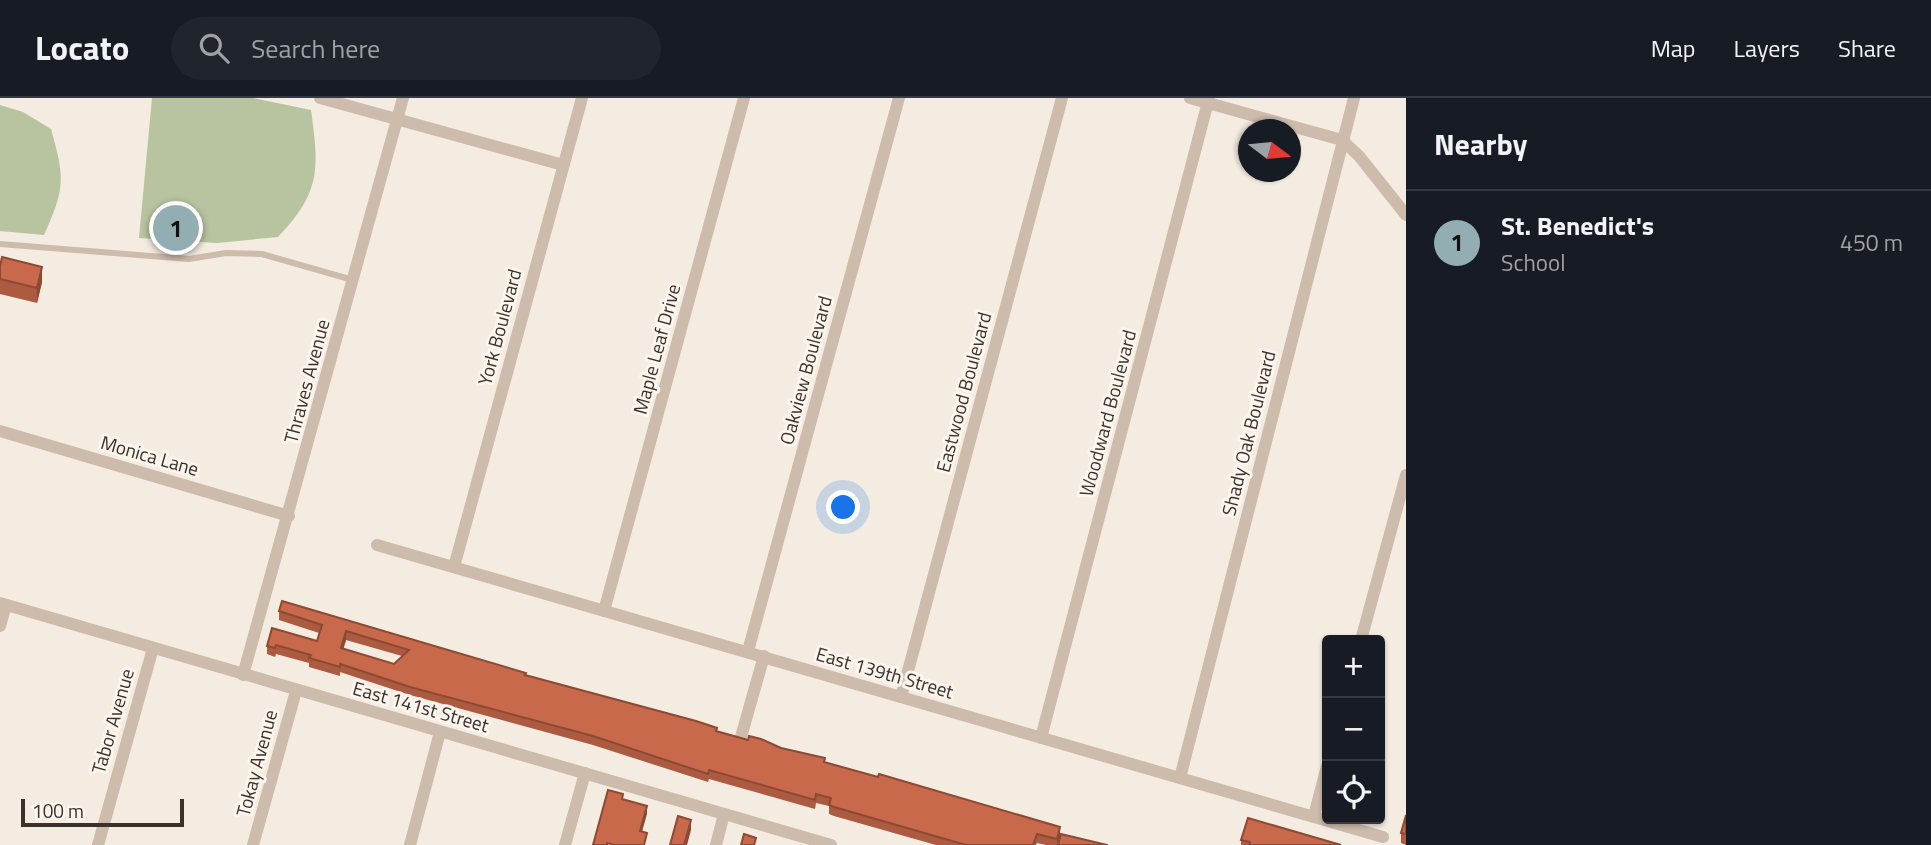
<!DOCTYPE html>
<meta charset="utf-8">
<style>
body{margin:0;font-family:"Titillium Web",sans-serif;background:#20242c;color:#f1f3f6}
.controls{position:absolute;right:21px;bottom:21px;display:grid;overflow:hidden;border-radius:7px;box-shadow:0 2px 5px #0004}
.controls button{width:63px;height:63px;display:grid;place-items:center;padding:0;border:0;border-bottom:2px solid #363941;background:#171b24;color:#f1f3f6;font:35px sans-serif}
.compass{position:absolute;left:1238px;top:21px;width:63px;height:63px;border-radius:50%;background:#171b24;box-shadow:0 2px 5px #0004;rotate:106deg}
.scale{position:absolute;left:21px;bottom:18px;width:163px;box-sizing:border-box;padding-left:7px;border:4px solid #3b302b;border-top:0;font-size:19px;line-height:24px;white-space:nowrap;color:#3b302b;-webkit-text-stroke:5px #fbf5ee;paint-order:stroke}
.you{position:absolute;left:844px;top:410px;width:24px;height:24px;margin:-18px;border:5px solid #fff;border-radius:50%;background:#1a73e8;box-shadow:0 0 0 10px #1a73e833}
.badge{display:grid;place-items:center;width:46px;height:46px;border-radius:50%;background:#92aeb2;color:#111;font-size:23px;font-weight:700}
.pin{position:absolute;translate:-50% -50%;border:4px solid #fff;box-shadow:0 2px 7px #0006}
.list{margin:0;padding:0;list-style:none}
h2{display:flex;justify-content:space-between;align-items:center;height:91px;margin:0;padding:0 28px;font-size:30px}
h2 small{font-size:23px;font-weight:400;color:#9ea1a6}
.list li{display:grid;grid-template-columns:46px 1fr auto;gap:21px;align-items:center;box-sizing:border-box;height:105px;padding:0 28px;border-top:2px solid #363941}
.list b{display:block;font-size:26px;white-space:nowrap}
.list p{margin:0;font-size:23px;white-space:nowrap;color:#9ea1a6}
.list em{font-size:23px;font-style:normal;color:#9ea1a6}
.icon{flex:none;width:38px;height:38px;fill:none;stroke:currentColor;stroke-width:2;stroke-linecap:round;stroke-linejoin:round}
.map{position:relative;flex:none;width:1406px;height:747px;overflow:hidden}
header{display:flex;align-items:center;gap:42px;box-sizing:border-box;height:98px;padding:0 35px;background:#171b24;border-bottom:2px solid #363941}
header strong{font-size:33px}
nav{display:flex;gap:38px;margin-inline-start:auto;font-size:24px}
.search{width:490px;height:63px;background:#20242c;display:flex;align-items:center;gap:18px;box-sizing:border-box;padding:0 24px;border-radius:38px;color:#9ea1a6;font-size:26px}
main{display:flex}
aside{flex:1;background:#171b24}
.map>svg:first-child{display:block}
.green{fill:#b8c4a0}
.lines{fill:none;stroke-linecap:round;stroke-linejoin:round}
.lane{stroke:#cdbbac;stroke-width:6}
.street{stroke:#cdbbac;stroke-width:12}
.wall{fill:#ac5a40;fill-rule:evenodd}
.shaded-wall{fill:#8c4a34}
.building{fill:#c8694b;stroke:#8c4a34;stroke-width:2;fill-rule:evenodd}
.labels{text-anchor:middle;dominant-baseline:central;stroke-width:6;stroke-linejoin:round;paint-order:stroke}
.street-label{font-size:19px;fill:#3b302b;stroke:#fbf5ee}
</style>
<header>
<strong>Locato</strong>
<div class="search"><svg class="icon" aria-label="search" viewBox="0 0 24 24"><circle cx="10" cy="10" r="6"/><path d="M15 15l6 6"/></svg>Search here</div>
<nav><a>Map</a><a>Layers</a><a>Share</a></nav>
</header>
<main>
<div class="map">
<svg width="1406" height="747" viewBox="0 0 1406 747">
<rect width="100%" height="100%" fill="#f4ebe1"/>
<g class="green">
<path d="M152 0H253L311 12C319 71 321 94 278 139L217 145 139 140Z"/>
<path d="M0 7 23 14 51 31C65 81 65 90 44 137L0 133Z"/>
</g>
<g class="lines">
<polyline class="lane" points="0,146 189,161 226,155 262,156 353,182"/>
<g class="street">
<polyline points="320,0 563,67"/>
<polyline points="1190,0 1342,42 1359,58 1406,117"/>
<polyline points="0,333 289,418"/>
<polyline points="377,447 1383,739"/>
<polyline points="454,469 582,0"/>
<polyline points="0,505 831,747"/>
<polyline points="604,513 744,0"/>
<polyline points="0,528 6,507"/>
<polyline points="1361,542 1406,377"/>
<polyline points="748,553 899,0"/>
<polyline points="243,577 403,0"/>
<polyline points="901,599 1062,0"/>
<polyline points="741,639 764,558"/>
<polyline points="1041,640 1209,0"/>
<polyline points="1180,680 1354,0"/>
<polyline points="1314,718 1327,668"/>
<polyline points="98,747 153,550"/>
<polyline points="253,747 296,593"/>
<polyline points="410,747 440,634"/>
<polyline points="565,747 585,675"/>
<polyline points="716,747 724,716"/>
</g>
</g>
<g class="wall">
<polygon points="0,168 42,184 37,205 0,196"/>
<path d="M279 513 526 577 748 642 781 650 1060 738 1108 747H1046L1037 745 1036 747H936L834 718 829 716V708L816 705 815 711 709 681 708 684 593 647 410 597 340 574V578L309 569V565L276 556 275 559 267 556V548L317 543 319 535 279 522ZM346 542 402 558 394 566 343 551Z"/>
<polygon points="1406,717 1406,747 1401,745 1401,735"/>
<polygon points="1241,742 1341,747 1241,747"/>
</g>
<g class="shaded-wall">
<polygon points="42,169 42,184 37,205 37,190"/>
<polygon points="346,533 346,542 341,559 341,550"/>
<polygon points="647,708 647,716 640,741 640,733"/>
<polygon points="691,722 691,732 687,747 684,747"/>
<polygon points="1060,729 1060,738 1057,747 1057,741"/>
</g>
<g class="building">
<polygon points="2,159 42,169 37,190 0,181 0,168"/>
<path d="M282 503 526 575 525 577 696 623 717 630 716 633 748 642 749 638 761 641 781 650 825 660 824 664 878 679 879 676 1060 729 1057 741 1037 736 1033 747H966L834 709 829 707 831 700 816 696 815 702 709 672 708 676 593 638 410 589 340 566V569L309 560 311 557 276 547 275 550 267 548 272 530 317 543 322 527 279 513ZM346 533 409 552 394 566 341 550Z"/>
<polygon points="608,692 623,696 622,701 647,708 640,733 647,735 644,747 614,747 607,745 607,747 593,747"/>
<polygon points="1406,717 1406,736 1401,735"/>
<polygon points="678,718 691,722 684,747 670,747"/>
<polygon points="1248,720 1341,747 1249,747 1250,744 1241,742"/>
<polygon points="744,736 756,740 754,747 741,747"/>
<polygon points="1061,736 1107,747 1108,747 1058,747"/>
</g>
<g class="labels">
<g class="street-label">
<text transform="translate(499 229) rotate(-75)">York Boulevard</text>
<text transform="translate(656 251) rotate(-75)">Maple Leaf Drive</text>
<text transform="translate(805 272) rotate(-75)">Oakview Boulevard</text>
<text transform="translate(306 283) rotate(-75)">Thraves Avenue</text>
<text transform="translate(963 294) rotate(-75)">Eastwood Boulevard</text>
<text transform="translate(1107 315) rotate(-75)">Woodward Boulevard</text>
<text transform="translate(1248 335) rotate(-76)">Shady Oak Boulevard</text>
<text transform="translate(150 357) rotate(16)">Monica Lane</text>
<text transform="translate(885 574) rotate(16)">East 139th Street</text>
<text transform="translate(421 608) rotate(16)">East 141st Street</text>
<text transform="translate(112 623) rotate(-74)">Tabor Avenue</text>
<text transform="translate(256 665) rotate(-75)">Tokay Avenue</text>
</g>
</g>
</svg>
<div class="controls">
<button>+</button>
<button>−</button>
<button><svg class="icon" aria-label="locate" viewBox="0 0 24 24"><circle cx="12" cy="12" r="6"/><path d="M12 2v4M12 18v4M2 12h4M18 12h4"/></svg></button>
</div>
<svg class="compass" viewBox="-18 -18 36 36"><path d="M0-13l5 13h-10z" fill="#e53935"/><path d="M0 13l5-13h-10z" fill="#9ea1a6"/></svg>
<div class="scale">100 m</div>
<div class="you"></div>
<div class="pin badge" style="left:176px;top:130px">1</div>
</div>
<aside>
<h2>Nearby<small></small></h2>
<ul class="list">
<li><span class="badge">1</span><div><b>St. Benedict's</b><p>School</p></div><em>450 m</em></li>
</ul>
</aside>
</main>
